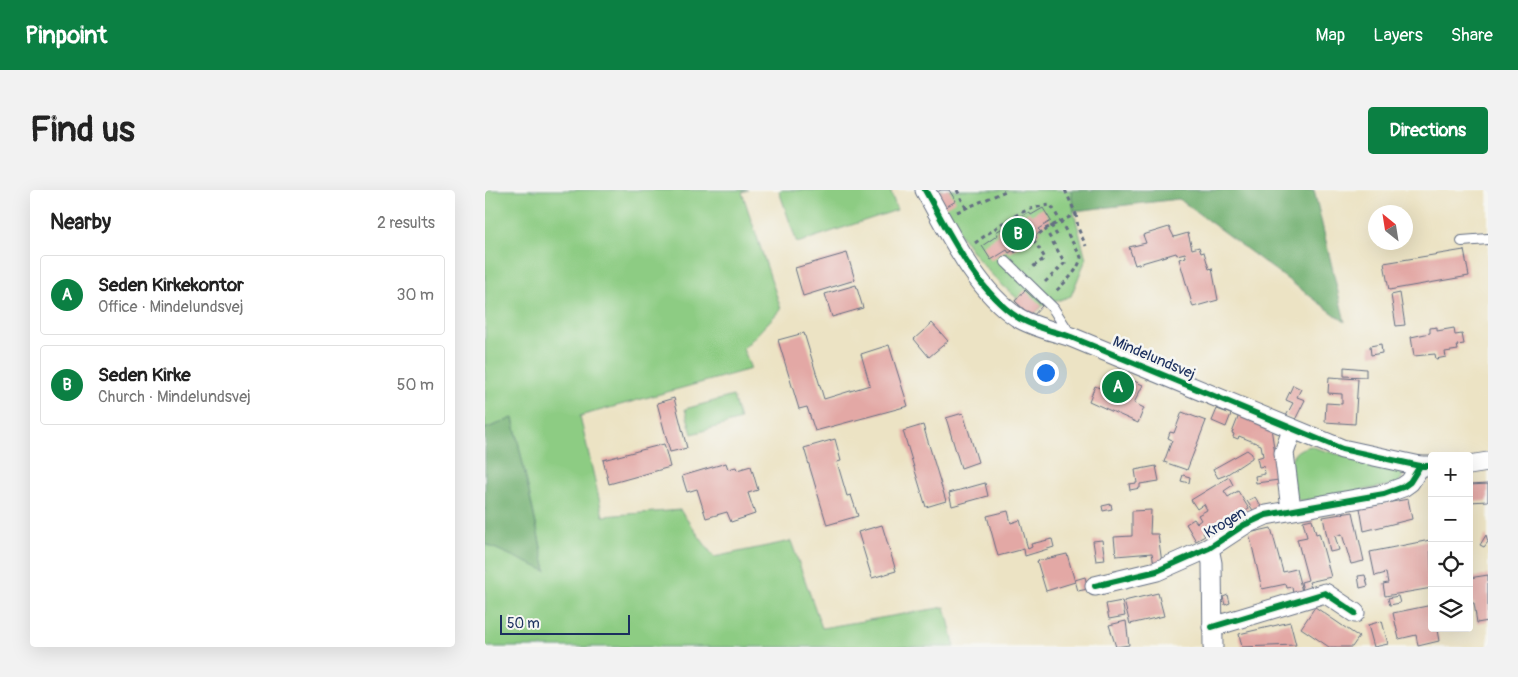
<!DOCTYPE html>
<meta charset="utf-8">
<style>
body{margin:0;font-family:Pangolin,sans-serif;background:#f2f2f2;color:#222}
.controls{position:absolute;right:15px;bottom:15px;display:grid;overflow:hidden;border-radius:5px;box-shadow:0 5px 20px #0002}
.controls button{width:45px;height:45px;display:grid;place-items:center;padding:0;border:0;border-bottom:1px solid #e0e0e0;background:#fff;color:#222;font:25px sans-serif}
.compass{position:absolute;left:883px;top:15px;width:45px;height:45px;border-radius:50%;background:#fff;box-shadow:0 5px 20px #0002;rotate:330deg}
.scale{position:absolute;left:15px;bottom:12px;width:130px;box-sizing:border-box;padding-left:5px;border:2px solid #1b2f5e;border-top:0;font-size:14px;line-height:18px;white-space:nowrap;color:#1b2f5e;-webkit-text-stroke:4px #f6f6f2;paint-order:stroke}
.you{position:absolute;left:560px;top:182px;width:18px;height:18px;margin:-12px;border:4px solid #fff;border-radius:50%;background:#1a73e8;box-shadow:0 0 0 8px #1a73e833}
.badge{display:grid;place-items:center;width:32px;height:32px;border-radius:50%;background:#0b8043;color:#fff;font-size:16px;font-weight:700}
.pin{position:absolute;translate:-50% -50%;border:2px solid #fff;box-shadow:0 1px 5px #0006}
.list{margin:0;padding:0;list-style:none}
h2{display:flex;justify-content:space-between;align-items:center;height:65px;margin:0;padding:0 20px;font-size:21px}
h2 small{font-size:16px;font-weight:400;color:#767676}
.list li{display:grid;grid-template-columns:32px 1fr auto;gap:15px;align-items:center;box-sizing:border-box;height:80px;margin:0 10px 10px;padding:0 10px;border:1px solid #e0e0e0;border-radius:5px}
.list b{display:block;font-size:19px;white-space:nowrap}
.list p{margin:0;font-size:16px;white-space:nowrap;color:#767676}
.list em{font-size:16px;font-style:normal;color:#767676}
.icon{flex:none;width:28px;height:28px;fill:none;stroke:currentColor;stroke-width:2;stroke-linecap:round;stroke-linejoin:round}
.map{position:relative;flex:none;width:1003px;height:457px;overflow:hidden;border-radius:5px}
header{display:flex;align-items:center;gap:30px;box-sizing:border-box;height:70px;padding:0 25px;background:#0b8043;color:#fff}
header strong{font-size:24px}
nav{display:flex;gap:28px;margin-inline-start:auto;font-size:18px}
.intro{display:flex;align-items:center;justify-content:space-between;box-sizing:border-box;height:120px;padding:0 30px}
h1{margin:0;font-size:35px}
.button{padding:12px 22px;border-radius:5px;background:#0b8043;color:#fff;font-size:18px;font-weight:700}
main{display:flex;gap:30px;padding:0 30px}
aside{flex:1;background:#fff;border-radius:5px;box-shadow:0 5px 20px #0002}
.map>svg:first-child{display:block}
.green{fill:#8dcc83;stroke:#547e70}
.forest{fill:#72b071;stroke:#467068}
.building{fill:#e3a8a5}
.lines{fill:none;stroke-linecap:round;stroke-linejoin:round}
.service-casing{stroke:#646e82;stroke-width:12}
.minor-casing{stroke:#646e82;stroke-width:21}
.path{stroke:#646e82;stroke-width:3;stroke-dasharray:4 4;stroke-linecap:butt}
.service{stroke:#fff;stroke-width:10}
.minor{stroke:#fff;stroke-width:19}
.cycleway-casing{stroke:#f6f6f2;stroke-width:9}
.cycleway{stroke:#00873e;stroke-width:6}
.labels{text-anchor:middle;dominant-baseline:central;stroke-width:5;stroke-linejoin:round;paint-order:stroke}
.street-label{font-size:15px;fill:#1b2f5e;stroke:#f6f6f2}
</style>
<header>
<strong>Pinpoint</strong>
<nav><a>Map</a><a>Layers</a><a>Share</a></nav>
</header>
<div class="intro"><h1>Find us</h1><a class="button">Directions</a></div>
<main>
<aside>
<h2>Nearby<small>2 results</small></h2>
<ul class="list">
<li><span class="badge">A</span><div><b>Seden Kirkekontor</b><p>Office · Mindelundsvej</p></div><em>30 m</em></li>
<li><span class="badge">B</span><div><b>Seden Kirke</b><p>Church · Mindelundsvej</p></div><em>50 m</em></li>
</ul>
</aside>
<div class="map">
<svg width="1003" height="457" viewBox="0 0 1003 457">
<rect width="100%" height="100%" fill="#f6f6f2"/>
<filter id="ink" filterUnits="userSpaceOnUse"><feTurbulence type="fractalNoise" baseFrequency=".02" numOctaves="2"/><feDisplacementMap in="SourceGraphic" scale="10" xChannelSelector="R" yChannelSelector="G"/><feConvolveMatrix kernelMatrix="1 2 1 2 8 2 1 2 1" color-interpolation-filters="sRGB"/></filter>
<filter id="wash" filterUnits="userSpaceOnUse"><feTurbulence type="fractalNoise" baseFrequency=".0096" numOctaves="4" result="noise"/><feDisplacementMap in="SourceGraphic" scale="20" xChannelSelector="R" yChannelSelector="G"/><feGaussianBlur stdDeviation="1.12" result="paint"/><feColorMatrix in="noise" values="0 0 0 0 0 0 0 0 0 0 0 0 0 0 0 0 0 1.4 0 .05"/><feComposite in="paint" operator="in"/></filter>
<g filter="url(#wash)">
<rect width="100%" height="100%" fill="#ece3c4"/>
<g class="green">
<polygon points="0,0 263,0 257,2 296,119 258,159 266,179 95,226 118,326 195,320 229,367 306,351 337,438 460,417 470,457 0,457 0,354 61,380 28,228 0,239"/>
<polygon points="298,0 405,0 412,20 312,53 294,1"/>
<path d="M449 0H586L589 22 601 69 586 106 557 116 547 127 530 111 532 108C491 74 475 45 449 0Z"/>
<polygon points="248,206 255,230 207,244 200,219"/>
<path d="M826 256C844 265 911 273 918 286L913 294 817 311 812 309C807 288 795 261 826 256Z"/>
</g>
<g class="forest">
<polygon points="586,0 829,0 860,132 694,9 589,21"/>
<polygon points="28,228 61,381 0,354 0,239"/>
</g>
<g id="blocks">
<g class="building">
<polygon points="456,0 464,0 471,11 459,18 450,3"/>
<polygon points="558,18 566,31 553,39 556,42 524,63 522,60 506,70 497,56 513,45 511,42 544,22 546,25"/>
<polygon points="684,37 689,47 703,43 707,59 714,57 716,63 719,62 724,79 727,78 733,110 708,117 694,69 701,67 700,63 692,65 691,63 650,75 644,57 661,53 658,45"/>
<polygon points="979,60 984,86 904,100 899,73"/>
<polygon points="362,63 370,90 318,106 310,78"/>
<polygon points="371,95 378,118 347,127 340,104"/>
<polygon points="540,100 557,116 547,127 530,111"/>
<polygon points="915,103 920,135 911,136 906,105"/>
<polygon points="447,133 463,151 444,167 429,149"/>
<polygon points="952,137 952,141 969,138 970,145 977,144 979,154 972,155 973,160 960,162 961,167 951,169 950,164 929,166 926,147 945,143 945,138"/>
<polygon points="319,143 339,209 385,195 376,164 404,155 423,216 330,241 322,217 314,219 293,150"/>
<polygon points="896,154 897,163 886,165 885,156"/>
<polygon points="859,177 881,179 881,187 859,186"/>
<polygon points="631,183 658,195 649,213 659,218 653,233 604,211 610,196 624,202"/>
<polygon points="844,187 873,189 870,234 840,232 841,213 857,214 857,204 843,203"/>
<polygon points="808,195 816,199 812,207 820,210 810,230 801,226 808,213 801,210"/>
<polygon points="189,208 202,258 185,262 172,213"/>
<polygon points="732,219 746,224 741,237 727,231"/>
<polygon points="697,222 721,231 702,280 679,272 687,250 683,248 685,242 689,243"/>
<polygon points="478,223 493,272 476,278 461,228"/>
<polygon points="754,225 786,238 794,290 771,293 770,286 780,284 779,276 774,277 772,268 778,266 776,255 754,246 753,249 748,247 749,244 747,243"/>
<polygon points="438,235 461,311 441,317 418,241"/>
<polygon points="350,249 356,271 352,272 362,306 366,305 373,326 342,335 319,258"/>
<polygon points="179,254 185,277 124,294 118,270"/>
<polygon points="762,260 767,264 767,268 741,285 733,288 728,279"/>
<polygon points="241,273 243,279 251,277 252,280 266,276 273,300 263,303 270,324 246,332 242,322 221,328 212,299 202,302 197,286"/>
<polygon points="671,276 674,291 655,294 655,298 645,300 644,294 652,293 650,280"/>
<polygon points="698,285 705,287 704,293 696,291"/>
<polygon points="744,287 748,295 739,301 743,307 753,301 764,319 724,342 723,341 718,343 720,346 711,351 701,334 709,329 712,333 716,330 713,325 722,320 719,314 712,319 706,310"/>
<polygon points="500,293 503,306 467,316 464,303"/>
<polygon points="1003,294 1003,311 984,312 984,295"/>
<polygon points="770,307 777,318 769,322 762,311"/>
<polygon points="923,309 927,329 879,341 875,318"/>
<polygon points="626,314 627,319 618,321 617,316"/>
<polygon points="666,320 665,344 673,344 677,373 669,375 667,363 631,366 629,347 647,346 647,321"/>
<polygon points="523,321 526,333 535,330 543,359 547,357 546,354 567,349 569,357 540,366 539,359 513,366 502,326"/>
<polygon points="868,322 879,371 866,374 857,344 850,346 854,360 845,362 838,327"/>
<polygon points="827,329 831,344 834,343 846,387 824,392 826,398 818,401 816,392 823,390 812,349 822,347 818,331"/>
<polygon points="397,335 411,381 387,388 373,342"/>
<polygon points="786,338 798,382 811,379 817,401 808,404 807,397 802,398 801,394 777,399 764,343"/>
<polygon points="1001,345 1003,352 999,357 995,355"/>
<polygon points="617,350 620,370 611,371 608,351"/>
<polygon points="945,350 947,398 900,406 898,394 903,393 901,383 890,386 885,362"/>
<polygon points="582,364 590,392 561,401 552,371"/>
<polygon points="880,385 883,396 875,398 873,386"/>
<polygon points="1003,385 1003,431 992,433 989,413 984,413 984,388"/>
<polygon points="600,387 603,399 593,401 590,390"/>
<polygon points="673,403 679,426 645,434 639,411"/>
<polygon points="743,405 745,413 740,415 738,407"/>
<polygon points="913,406 915,413 905,415 903,408"/>
<polygon points="637,411 640,426 624,429 621,414"/>
<polygon points="947,415 947,438 957,438 952,440 954,451 933,456 931,445 914,449 908,423"/>
<polygon points="830,417 874,447 867,457 844,457 816,438"/>
<polygon points="641,431 644,455 631,457 624,435"/>
<polygon points="897,431 903,454 889,457 883,435"/>
<polygon points="805,432 811,455 757,457 754,444"/>
</g>
</g>
</g>
<g filter="url(#ink)">
<use href="#blocks" fill-opacity="0" stroke="#646e82" stroke-width="1"/>
<g class="lines">
<g class="service-casing">
<g id="service">
<polyline points="977,51 1003,49"/>
<polyline points="521,72 568,118 586,146"/>
</g>
</g>
<g class="minor-casing">
<g id="minor">
<path d="M440 0C464 42 491 100 532 127 548 137 568 141 586 147L857 259 935 276H947"/>
<polyline points="984,275 1003,272"/>
<polyline points="806,319 799,263 807,240"/>
<polyline points="724,358 727,373 728,457"/>
<polyline points="610,396 672,381 724,358 759,335 781,325 899,304 918,297 925,292 935,276"/>
<polyline points="727,437 840,403 870,423"/>
</g>
</g>
<g class="path">
<polyline points="472,0 481,18"/>
<polyline points="472,22 523,0"/>
<polyline points="591,24 593,38 601,56"/>
<polyline points="566,35 573,47"/>
<polyline points="548,49 560,39 591,24 580,0"/>
<path d="M490 53C514 36 535 17 566 15L596 67C593 82 580 92 570 102"/>
<polyline points="529,62 548,49 560,68 545,79"/>
<polyline points="560,92 580,73 560,39"/>
</g>
<use href="#service" class="service"/>
<use href="#minor" class="minor"/>
<g class="cycleway-casing">
<g id="cycleway">
<path d="M440 0C464 42 491 100 532 127 548 137 568 141 586 147L857 259 935 276H947"/>
<polyline points="610,396 672,381 724,358 759,335 781,325 899,304 918,297 925,292 935,276"/>
<polyline points="727,437 840,403 870,423"/>
</g>
</g>
<use href="#cycleway" class="cycleway"/>
</g>
</g>
<g class="labels">
<g class="street-label">
<text transform="translate(669 168) rotate(23)">Mindelundsvej</text>
<text transform="translate(740 333) rotate(-31)">Krogen</text>
</g>
</g>
</svg>
<div class="controls">
<button>+</button>
<button>−</button>
<button><svg class="icon" aria-label="locate" viewBox="0 0 24 24"><circle cx="12" cy="12" r="6"/><path d="M12 2v4M12 18v4M2 12h4M18 12h4"/></svg></button>
<button><svg class="icon" aria-label="layers" viewBox="0 0 24 24"><path d="M12 4l9 5-9 5-9-5zM3 14l9 5 9-5"/></svg></button>
</div>
<svg class="compass" viewBox="-18 -18 36 36"><path d="M0-13l5 13h-10z" fill="#e53935"/><path d="M0 13l5-13h-10z" fill="#767676"/></svg>
<div class="scale">50 m</div>
<div class="you"></div>
<div class="pin badge" style="left:633px;top:197px">A</div>
<div class="pin badge" style="left:533px;top:44px">B</div>
</div>
</main>
